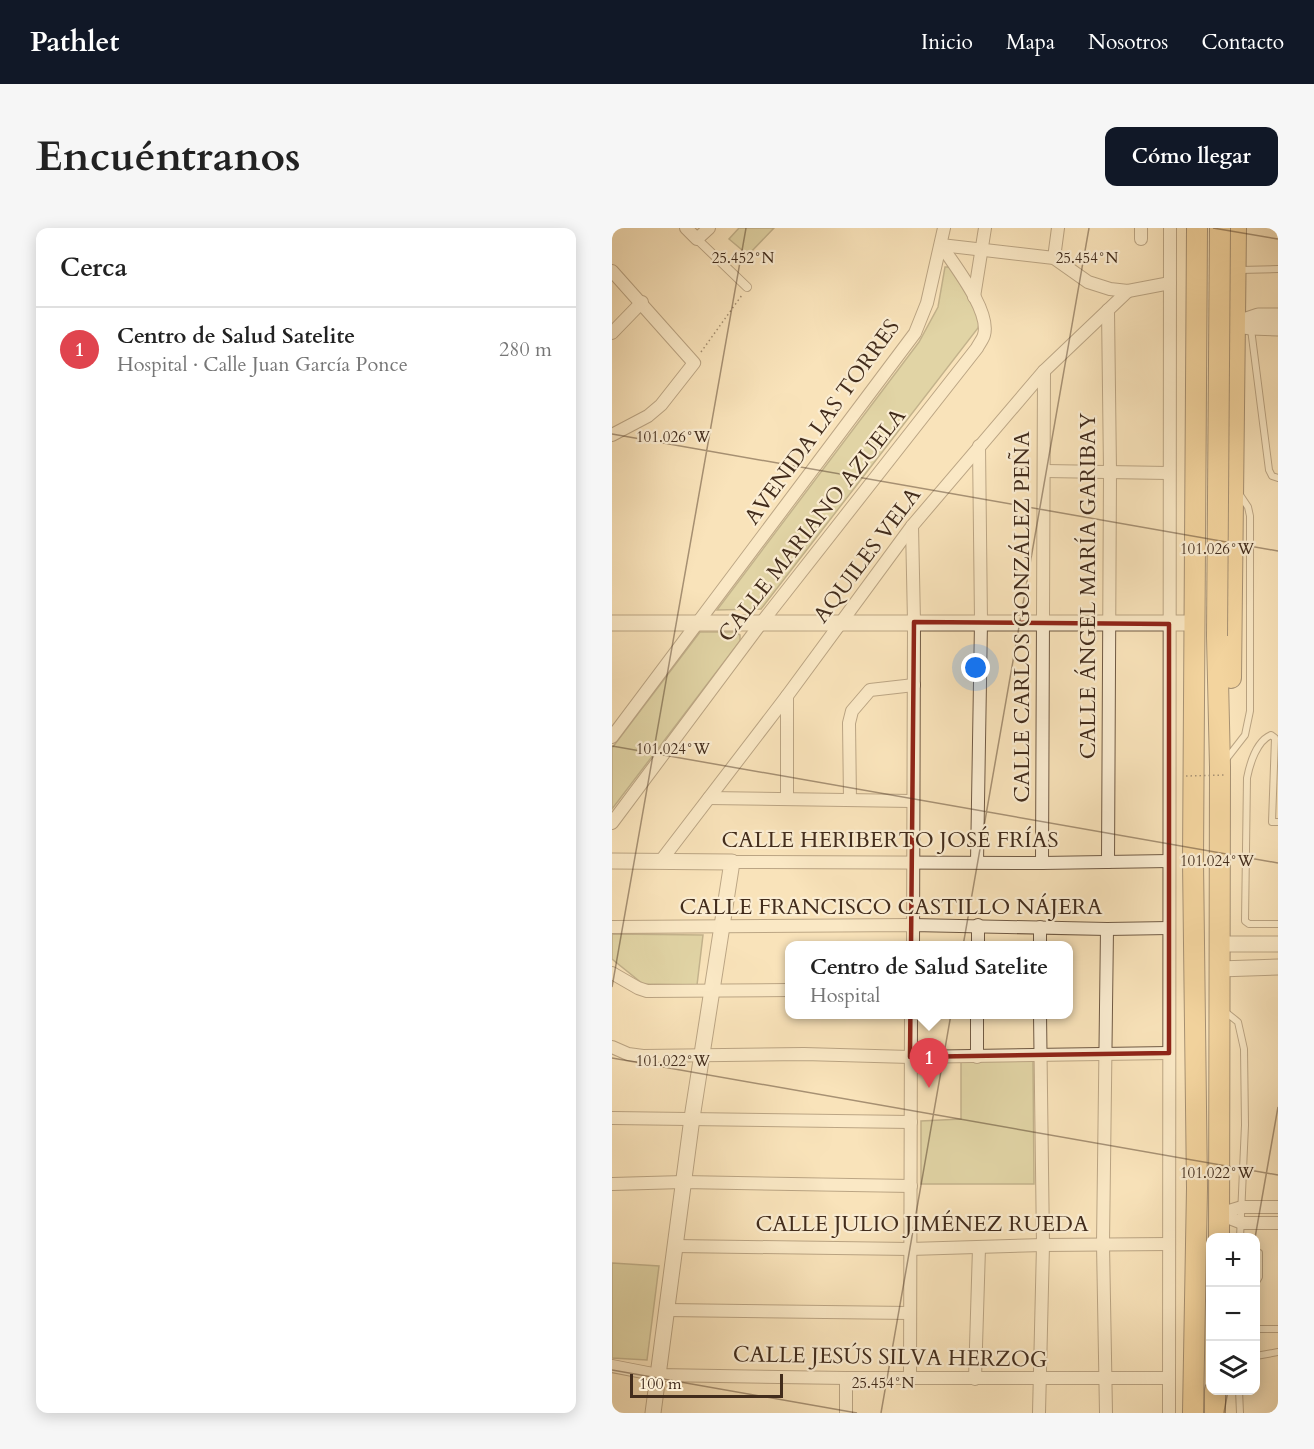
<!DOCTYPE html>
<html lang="es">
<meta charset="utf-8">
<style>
body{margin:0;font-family:Cardo,serif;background:#f6f6f6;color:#222}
.controls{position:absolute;right:18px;bottom:18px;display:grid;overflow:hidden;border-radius:12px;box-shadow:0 3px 15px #0003}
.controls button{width:54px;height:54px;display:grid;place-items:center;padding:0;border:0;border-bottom:2px solid #e0e0e0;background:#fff;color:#222;font:30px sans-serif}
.scale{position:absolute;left:18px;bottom:15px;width:153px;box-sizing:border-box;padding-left:6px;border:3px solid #422c1c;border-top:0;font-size:16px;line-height:21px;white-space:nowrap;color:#422c1c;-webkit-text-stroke:4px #fbedd2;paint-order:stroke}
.you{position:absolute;left:364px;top:440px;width:21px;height:21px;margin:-15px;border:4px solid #fff;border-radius:50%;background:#1a73e8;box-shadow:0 0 0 9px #1a73e833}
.badge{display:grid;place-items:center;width:39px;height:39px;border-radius:50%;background:#111827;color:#fff;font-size:20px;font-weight:700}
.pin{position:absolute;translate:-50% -50px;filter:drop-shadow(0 2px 3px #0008)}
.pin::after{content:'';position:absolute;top:32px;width:21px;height:18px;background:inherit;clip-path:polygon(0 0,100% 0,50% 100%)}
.popup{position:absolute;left:173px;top:713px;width:288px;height:78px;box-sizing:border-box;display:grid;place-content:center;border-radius:12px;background:#fff;filter:drop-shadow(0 2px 4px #0005);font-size:20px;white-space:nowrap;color:#767676}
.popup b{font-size:22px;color:#222}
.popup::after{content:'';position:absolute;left:50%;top:100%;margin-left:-12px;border:12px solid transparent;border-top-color:#fff}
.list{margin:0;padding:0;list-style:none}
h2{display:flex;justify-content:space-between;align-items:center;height:78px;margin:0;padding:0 24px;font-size:26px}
h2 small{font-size:20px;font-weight:400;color:#767676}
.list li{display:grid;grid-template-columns:39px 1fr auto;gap:18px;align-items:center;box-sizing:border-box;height:84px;padding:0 24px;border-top:2px solid #e0e0e0}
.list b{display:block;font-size:22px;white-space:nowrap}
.list p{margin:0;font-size:20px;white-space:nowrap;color:#767676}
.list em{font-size:20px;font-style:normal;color:#767676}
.icon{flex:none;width:33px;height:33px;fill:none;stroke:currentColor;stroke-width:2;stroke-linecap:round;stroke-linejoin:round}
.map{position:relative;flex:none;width:666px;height:1185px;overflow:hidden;border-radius:12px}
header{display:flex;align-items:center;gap:36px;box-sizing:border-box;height:84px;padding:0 30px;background:#111827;color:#fff}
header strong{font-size:28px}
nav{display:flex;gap:33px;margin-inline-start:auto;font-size:21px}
.intro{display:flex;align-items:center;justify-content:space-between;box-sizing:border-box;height:144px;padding:0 36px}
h1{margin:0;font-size:42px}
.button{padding:15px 27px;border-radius:12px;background:#111827;color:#fff;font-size:21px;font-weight:700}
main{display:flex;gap:36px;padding:0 36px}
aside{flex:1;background:#fff;border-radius:12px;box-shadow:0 3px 15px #0003}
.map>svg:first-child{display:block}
.green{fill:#c3c28c;stroke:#827754;stroke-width:1.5}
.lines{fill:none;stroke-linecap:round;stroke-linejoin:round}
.service-casing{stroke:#705a44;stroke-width:8}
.pedestrian-casing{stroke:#705a44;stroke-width:10}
.minor-casing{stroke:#705a44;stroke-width:14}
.tertiary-casing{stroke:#705a44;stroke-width:17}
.trunk-casing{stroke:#422c1c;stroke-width:22}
.path{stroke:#422c1c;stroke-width:1.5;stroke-dasharray:1.5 3;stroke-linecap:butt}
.service{stroke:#fbedd2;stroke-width:6}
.pedestrian{stroke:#fbedd2;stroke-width:8}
.minor{stroke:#fbedd2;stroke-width:12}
.tertiary{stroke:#fbedd2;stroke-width:15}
.trunk{stroke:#ecc27d;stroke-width:20}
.trunk-bridge-casing{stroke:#422c1c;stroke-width:22;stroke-linecap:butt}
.path-bridge{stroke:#422c1c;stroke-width:1.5;stroke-dasharray:1.5 3;stroke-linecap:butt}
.trunk-bridge{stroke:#ecc27d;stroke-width:20}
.marked{fill:none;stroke:#8f2418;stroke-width:4.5;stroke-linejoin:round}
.ticks{fill:none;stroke:#422c1c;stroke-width:1.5;stroke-opacity:0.45}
.labels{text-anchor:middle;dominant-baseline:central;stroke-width:4.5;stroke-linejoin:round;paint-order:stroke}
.street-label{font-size:22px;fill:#422c1c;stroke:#fbedd2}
.ticks-label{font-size:15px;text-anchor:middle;fill:#422c1c;stroke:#fbedd2;stroke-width:4.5;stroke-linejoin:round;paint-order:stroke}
</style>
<header>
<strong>Pathlet</strong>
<nav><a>Inicio</a><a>Mapa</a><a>Nosotros</a><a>Contacto</a></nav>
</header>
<div class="intro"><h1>Encuéntranos</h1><a class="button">Cómo llegar</a></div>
<main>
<aside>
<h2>Cerca<small></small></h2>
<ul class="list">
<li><span class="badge" style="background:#e0444e">1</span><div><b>Centro de Salud Satelite</b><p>Hospital · Calle Juan García Ponce</p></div><em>280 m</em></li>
</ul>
</aside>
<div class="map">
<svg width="666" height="1185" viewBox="0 0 666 1185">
<rect width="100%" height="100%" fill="#f9e3ba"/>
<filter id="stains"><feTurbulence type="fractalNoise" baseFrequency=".00333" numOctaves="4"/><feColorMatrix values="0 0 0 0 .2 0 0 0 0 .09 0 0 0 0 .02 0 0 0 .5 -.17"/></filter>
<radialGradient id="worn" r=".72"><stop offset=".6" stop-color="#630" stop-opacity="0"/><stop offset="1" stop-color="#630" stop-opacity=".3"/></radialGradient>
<g class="green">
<polygon points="127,0 162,0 136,27 117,11"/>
<polygon points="333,39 338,39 369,90 366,100 149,381 105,382 307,114 326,79"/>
<polygon points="88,404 123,404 128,407 128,413 0,581 0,520"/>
<polygon points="0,706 91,707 85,757 31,756 0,731"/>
<polygon points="349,833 421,833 422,956 309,956 309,893 349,891"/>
<polygon points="0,1035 47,1038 35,1132 0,1130"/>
</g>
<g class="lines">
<g class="service-casing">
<g id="service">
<polyline points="628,42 666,41"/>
<polyline points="639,101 657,242 660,248 666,250"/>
<polyline points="612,534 633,507 638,483 638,288 636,279 626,264"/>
<path d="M666 594H660L663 510 659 507C645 513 638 535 635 550L633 693 637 696H666"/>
<polyline points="611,782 626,794 632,821 633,897 628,1010"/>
<polyline points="644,1054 647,1049 647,1025"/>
<polyline points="644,1101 666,1101"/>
<polyline points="644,1128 666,1124"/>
<polyline points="627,1162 628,1185"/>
</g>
</g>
<g class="pedestrian-casing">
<polyline id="pedestrian" points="85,11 135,59"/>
</g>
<g class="minor-casing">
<g id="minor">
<polyline points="74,0 85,11 97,0"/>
<polyline points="529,11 529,0"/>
<polyline points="329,17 442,30 476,54 498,61 516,63 558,55"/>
<polyline points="442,30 446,0"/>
<polyline points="0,43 82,135 49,177 36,188 0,207"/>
<polyline points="362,69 373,0"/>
<polyline points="496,82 498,243 496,634"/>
<polyline points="0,105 30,74"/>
<polyline points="433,243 556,245"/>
<polyline points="300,298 302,394 301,718"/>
<polyline points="175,468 175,571"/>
<polyline points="0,509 303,105 315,75 332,0"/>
<polyline points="97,570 300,573"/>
<polyline points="238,572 237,495 240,483 258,462 302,457"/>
<path d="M0 595 150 394 365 120C367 116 371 111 372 107 379 83 342 37 329 17"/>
<polyline points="48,634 175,468 300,298 432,143 516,63"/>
<polyline points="120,634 430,635 557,633"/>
<polyline points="365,634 369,394 367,218"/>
<polyline points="430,635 432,143"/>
<polyline points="0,699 301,697 495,701 557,700"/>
<polyline points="366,718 366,697"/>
<polyline points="428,718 428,699"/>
<polyline points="0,745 26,760 35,763 178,762"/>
<polyline points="0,819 16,826 31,828 192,826 298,829 557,825"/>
<polyline points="365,829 365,786"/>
<polyline points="0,890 299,894"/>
<polyline points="0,956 71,954 299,958"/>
<polyline points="607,986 630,995 666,995"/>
<polyline points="607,986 630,979 666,979"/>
<polyline points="63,1018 298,1021 431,1017 557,1016"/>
<polyline points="54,1082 298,1085"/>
<polyline points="0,1138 46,1147 234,1150 557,1150"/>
<polyline points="298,1150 299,786"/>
<polyline points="363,1151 367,1020"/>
<polyline points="234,1185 234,1150"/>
<polyline points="427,1185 431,1017 428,786"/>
<polyline points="494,1185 491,1016 495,701"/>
<polyline points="557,1185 558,0"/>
</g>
</g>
<g class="tertiary-casing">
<g id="tertiary">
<polyline points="622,96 646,88 666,88"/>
<polyline points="625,97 639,99 666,100"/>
<polyline points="0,395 583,395"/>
<polyline points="0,633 120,634 80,890 41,1185"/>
<polyline points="607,716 666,716"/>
<polyline points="607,741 666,739"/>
</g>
</g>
<g class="trunk-casing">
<g id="trunk">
<polyline points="605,408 608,539 607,1010"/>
<polyline points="619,450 624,0"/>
<polyline points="581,1185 585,960 581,633 585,0"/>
<polyline points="603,1185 603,1162"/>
</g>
</g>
<polyline class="path" points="89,124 130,67"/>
<use href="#service" class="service"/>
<use href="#pedestrian" class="pedestrian"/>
<use href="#minor" class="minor"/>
<use href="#tertiary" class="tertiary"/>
<use href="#trunk" class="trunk"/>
<g class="trunk-bridge-casing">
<polyline id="trunk-bridge" points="605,408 608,0"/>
</g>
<polyline class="path-bridge" points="574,548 614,547"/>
<use href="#trunk-bridge" class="trunk-bridge"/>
</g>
<path d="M0 0H666V1185H0ZM302 394 557 396V825L298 829Z" fill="#f9e3ba" fill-opacity=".55" fill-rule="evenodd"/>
<path class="marked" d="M302 394 557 396V825L298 829Z"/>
<path class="ticks" d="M601 0 666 11M0 206 666 323M0 518 666 635M0 759 134 0M0 830 666 947M643 1010 666 879M0 1142 245 1185M269 1185 477 0M612 1185 616 1162"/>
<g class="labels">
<g class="street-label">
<text transform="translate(210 194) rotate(-54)">AVENIDA LAS TORRES</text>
<text transform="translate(200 297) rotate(-52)">CALLE MARIANO AZUELA</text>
<text transform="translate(255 327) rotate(-53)">AQUILES VELA</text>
<text transform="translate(476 358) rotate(-90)">CALLE ÁNGEL MARÍA GARIBAY</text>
<text transform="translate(410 389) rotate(-90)">CALLE CARLOS GONZÁLEZ PEÑA</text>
<text x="278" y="612">CALLE HERIBERTO JOSÉ FRÍAS</text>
<text x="279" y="679">CALLE FRANCISCO CASTILLO NÁJERA</text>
<text x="310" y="996">CALLE JULIO JIMÉNEZ RUEDA</text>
<text transform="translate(278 1129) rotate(1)">CALLE JESÚS SILVA HERZOG</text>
</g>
</g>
<g class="ticks-label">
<text x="475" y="35">25.454°N</text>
<text x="131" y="35">25.452°N</text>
<text x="61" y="214">101.026°W</text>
<text x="605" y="326">101.026°W</text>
<text x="61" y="526">101.024°W</text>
<text x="605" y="638">101.024°W</text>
<text x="61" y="838">101.022°W</text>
<text x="605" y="950">101.022°W</text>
<text x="271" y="1160">25.454°N</text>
</g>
<rect width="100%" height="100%" filter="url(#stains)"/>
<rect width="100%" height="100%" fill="url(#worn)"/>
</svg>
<div class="controls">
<button>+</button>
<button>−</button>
<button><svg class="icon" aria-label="layers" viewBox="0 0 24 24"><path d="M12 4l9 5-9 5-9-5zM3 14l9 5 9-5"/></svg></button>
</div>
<div class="scale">100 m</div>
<div class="you"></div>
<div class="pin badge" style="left:317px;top:860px;background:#e0444e">1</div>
<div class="popup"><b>Centro de Salud Satelite</b>Hospital</div>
</div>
</main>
